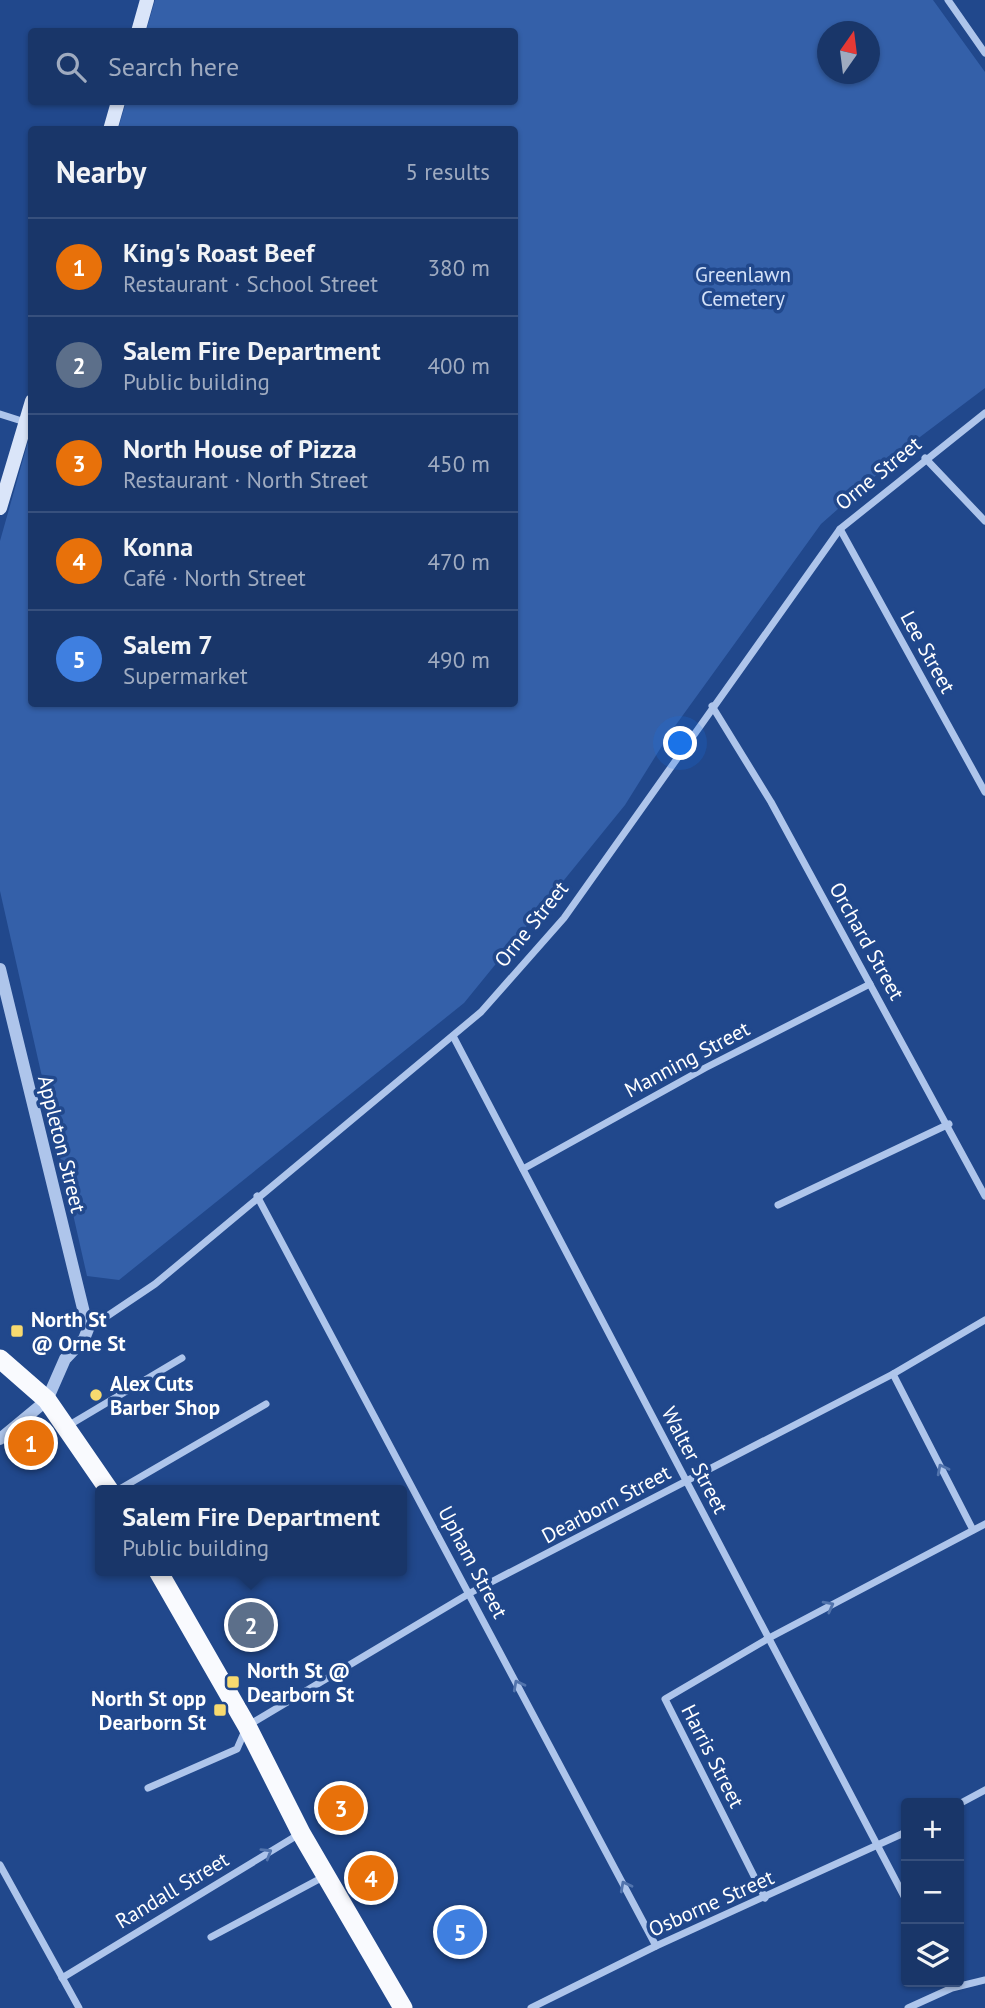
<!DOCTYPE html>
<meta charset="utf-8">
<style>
body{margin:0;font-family:"PT Sans",sans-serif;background:#264171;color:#f1f3f6}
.controls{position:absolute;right:21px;bottom:21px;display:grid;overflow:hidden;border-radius:7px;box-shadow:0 2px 5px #0004}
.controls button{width:63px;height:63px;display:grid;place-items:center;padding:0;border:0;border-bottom:2px solid #37507d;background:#193669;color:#f1f3f6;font:35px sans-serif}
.compass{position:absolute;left:817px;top:21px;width:63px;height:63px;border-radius:50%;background:#193669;box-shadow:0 2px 5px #0004;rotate:14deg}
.you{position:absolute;left:681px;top:744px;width:24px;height:24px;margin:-18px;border:5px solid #fff;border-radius:50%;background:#1a73e8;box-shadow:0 0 0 10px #1a73e833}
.badge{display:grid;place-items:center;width:46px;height:46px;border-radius:50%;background:#e69b98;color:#fff;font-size:23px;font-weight:700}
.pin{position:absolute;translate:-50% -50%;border:4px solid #fff;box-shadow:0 2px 7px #0006}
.popup{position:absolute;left:95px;top:1485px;width:312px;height:91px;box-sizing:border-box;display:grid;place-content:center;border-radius:7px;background:#193669;filter:drop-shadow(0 2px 5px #0005);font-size:23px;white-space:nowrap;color:#9fabc0}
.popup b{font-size:26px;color:#f1f3f6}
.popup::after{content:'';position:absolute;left:50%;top:100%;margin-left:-14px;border:14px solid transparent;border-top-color:#193669}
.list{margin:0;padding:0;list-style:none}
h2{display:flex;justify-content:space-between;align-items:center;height:91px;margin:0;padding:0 28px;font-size:30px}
h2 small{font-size:23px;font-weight:400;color:#9fabc0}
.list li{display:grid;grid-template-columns:46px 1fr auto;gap:21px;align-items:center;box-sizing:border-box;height:98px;padding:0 28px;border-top:2px solid #37507d}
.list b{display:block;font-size:26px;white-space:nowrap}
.list p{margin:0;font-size:23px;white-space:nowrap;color:#9fabc0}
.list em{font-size:23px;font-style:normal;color:#9fabc0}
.icon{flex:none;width:38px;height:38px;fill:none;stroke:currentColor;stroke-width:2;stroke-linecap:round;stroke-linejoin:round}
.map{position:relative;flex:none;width:985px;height:2008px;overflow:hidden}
.search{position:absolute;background:#193669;box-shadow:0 2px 5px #0004;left:28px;top:28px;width:490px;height:77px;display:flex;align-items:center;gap:18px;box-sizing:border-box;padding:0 24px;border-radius:7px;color:#9fabc0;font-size:26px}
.panel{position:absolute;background:#193669;box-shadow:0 2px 5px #0004;left:28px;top:126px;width:490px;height:581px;border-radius:7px}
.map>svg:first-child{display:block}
.green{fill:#3460a9;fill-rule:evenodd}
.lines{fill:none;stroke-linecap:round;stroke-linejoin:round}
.minor{stroke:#aec5eb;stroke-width:7}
.tertiary{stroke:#aec5eb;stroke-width:12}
.secondary{stroke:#dae5f9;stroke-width:14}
.trunk{stroke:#f9fafe;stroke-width:19}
.oneway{stroke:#5274ad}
.poi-dot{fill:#f8da6f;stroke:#21488c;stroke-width:2.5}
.labels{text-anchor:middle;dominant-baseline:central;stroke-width:7;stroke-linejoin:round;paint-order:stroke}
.park-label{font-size:21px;fill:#d3e1f8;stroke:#21488c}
.street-label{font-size:21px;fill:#fff;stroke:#21488c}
.poi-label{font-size:21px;font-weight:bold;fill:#fff;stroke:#21488c;text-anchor:start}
</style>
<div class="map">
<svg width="985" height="2008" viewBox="0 0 985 2008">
<rect width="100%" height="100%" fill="#21488c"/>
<path class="green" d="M155 0H933L985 72V388L916 440 821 524 670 733 625 805 464 1003 119 1280 87 1276 0 891V541L31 431 32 704H514V130L118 129 126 102H514V32L146 31ZM828 32H870V74H828Z"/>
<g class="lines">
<g class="minor">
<polyline points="948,0 985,53"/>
<polyline points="0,414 25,422"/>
<polyline points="925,458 985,521"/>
<polyline points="840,529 985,792"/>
<polyline points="712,706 771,802 985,1196"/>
<polyline points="453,1036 906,1900"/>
<polyline points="523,1169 705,1068 870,984"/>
<polyline points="257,1196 656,1946"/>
<polyline points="778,1205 949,1124"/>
<polyline points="88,1329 155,1284 481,1012 564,918 840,529 985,413"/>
<polyline points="893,1374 973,1530"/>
<polyline points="66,1427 182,1358"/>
<polyline points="118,1490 266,1404"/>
<polyline points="148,1788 237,1749 247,1726 470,1593 893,1374 985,1320"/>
<polyline points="959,1804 985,1790"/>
<polyline points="0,1865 79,2008"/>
<polyline points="765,1898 665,1699 769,1638 985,1524"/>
<polyline points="211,1937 325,1876"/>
<polyline points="62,1978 301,1833"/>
<polyline points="531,2008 656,1946 906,1832"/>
<polyline points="908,2008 952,1988 985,1980"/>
</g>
<polyline class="tertiary" points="0,969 88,1329 84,1339 65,1359 47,1400 0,1439"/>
<g class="secondary">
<polyline points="138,32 147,0"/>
<polyline points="110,130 118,102"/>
<polyline points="0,508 32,401"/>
</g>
<g class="trunk">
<polyline points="0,1359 47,1400 109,1490"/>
<polyline points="158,1571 247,1726 301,1833 403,2008"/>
</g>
</g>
<defs><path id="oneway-chevron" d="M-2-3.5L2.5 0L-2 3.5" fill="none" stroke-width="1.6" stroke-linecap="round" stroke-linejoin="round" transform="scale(1.75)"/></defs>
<g class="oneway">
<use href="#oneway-chevron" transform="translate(942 1469) rotate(-117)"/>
<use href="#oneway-chevron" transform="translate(829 1606) rotate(-28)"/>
<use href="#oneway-chevron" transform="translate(518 1685) rotate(-118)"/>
<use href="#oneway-chevron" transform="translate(267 1853) rotate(-31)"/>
<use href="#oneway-chevron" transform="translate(625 1886) rotate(-118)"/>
</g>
<g class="poi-dot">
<rect x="10" y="1324" width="14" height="14" rx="3.5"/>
<circle cx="96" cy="1395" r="7"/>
<rect x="226" y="1675" width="14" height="14" rx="3.5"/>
<rect x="213" y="1703" width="14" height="14" rx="3.5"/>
</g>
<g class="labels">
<g class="park-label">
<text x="743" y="274">Greenlawn<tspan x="743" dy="24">Cemetery</tspan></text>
</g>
<g class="street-label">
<text transform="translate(878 473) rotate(-39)">Orne Street</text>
<text transform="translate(928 652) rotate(61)">Lee Street</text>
<text transform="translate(531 924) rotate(-51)">Orne Street</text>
<text transform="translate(867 941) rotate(61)">Orchard Street</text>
<text transform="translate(687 1059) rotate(-28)">Manning Street</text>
<text transform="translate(62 1144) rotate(76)">Appleton Street</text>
<text transform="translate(695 1460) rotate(62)">Walter Street</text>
<text transform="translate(606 1504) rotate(-28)">Dearborn Street</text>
<text transform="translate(473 1562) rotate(62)">Upham Street</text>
<text transform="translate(713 1756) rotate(63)">Harris Street</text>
<text transform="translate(172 1890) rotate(-31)">Randall Street</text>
<text transform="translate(711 1903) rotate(-24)">Osborne Street</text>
</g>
<g class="poi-label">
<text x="31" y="1319">North St<tspan x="31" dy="24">@ Orne St</tspan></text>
<text x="110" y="1383">Alex Cuts<tspan x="110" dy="24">Barber Shop</tspan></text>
<text x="247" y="1670">North St @<tspan x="247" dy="24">Dearborn St</tspan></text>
<text x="206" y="1698" text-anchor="end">North St opp<tspan x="206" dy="24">Dearborn St</tspan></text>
</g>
</g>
</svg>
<div class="controls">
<button>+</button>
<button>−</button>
<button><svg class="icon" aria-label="layers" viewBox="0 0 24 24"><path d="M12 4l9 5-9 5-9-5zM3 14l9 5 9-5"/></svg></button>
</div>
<svg class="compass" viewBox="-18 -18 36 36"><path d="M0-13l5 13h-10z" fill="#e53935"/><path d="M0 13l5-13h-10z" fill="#9fabc0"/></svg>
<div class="you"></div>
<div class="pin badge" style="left:31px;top:1443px;background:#e8710a">1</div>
<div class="pin badge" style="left:251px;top:1625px;background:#5c6f8a">2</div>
<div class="popup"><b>Salem Fire Department</b>Public building</div>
<div class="pin badge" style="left:341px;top:1808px;background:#e8710a">3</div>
<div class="pin badge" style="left:371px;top:1878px;background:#e8710a">4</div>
<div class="pin badge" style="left:460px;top:1932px;background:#3f7fe0">5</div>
<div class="search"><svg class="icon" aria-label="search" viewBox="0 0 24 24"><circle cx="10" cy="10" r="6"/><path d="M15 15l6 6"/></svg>Search here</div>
<section class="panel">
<h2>Nearby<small>5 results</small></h2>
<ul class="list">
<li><span class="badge" style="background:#e8710a">1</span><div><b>King's Roast Beef</b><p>Restaurant · School Street</p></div><em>380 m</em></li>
<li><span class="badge" style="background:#5c6f8a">2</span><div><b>Salem Fire Department</b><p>Public building</p></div><em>400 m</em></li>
<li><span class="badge" style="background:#e8710a">3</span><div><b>North House of Pizza</b><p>Restaurant · North Street</p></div><em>450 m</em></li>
<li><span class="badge" style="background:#e8710a">4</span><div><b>Konna</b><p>Café · North Street</p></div><em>470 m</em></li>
<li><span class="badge" style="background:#3f7fe0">5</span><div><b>Salem 7</b><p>Supermarket</p></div><em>490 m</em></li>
</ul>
</section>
</div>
